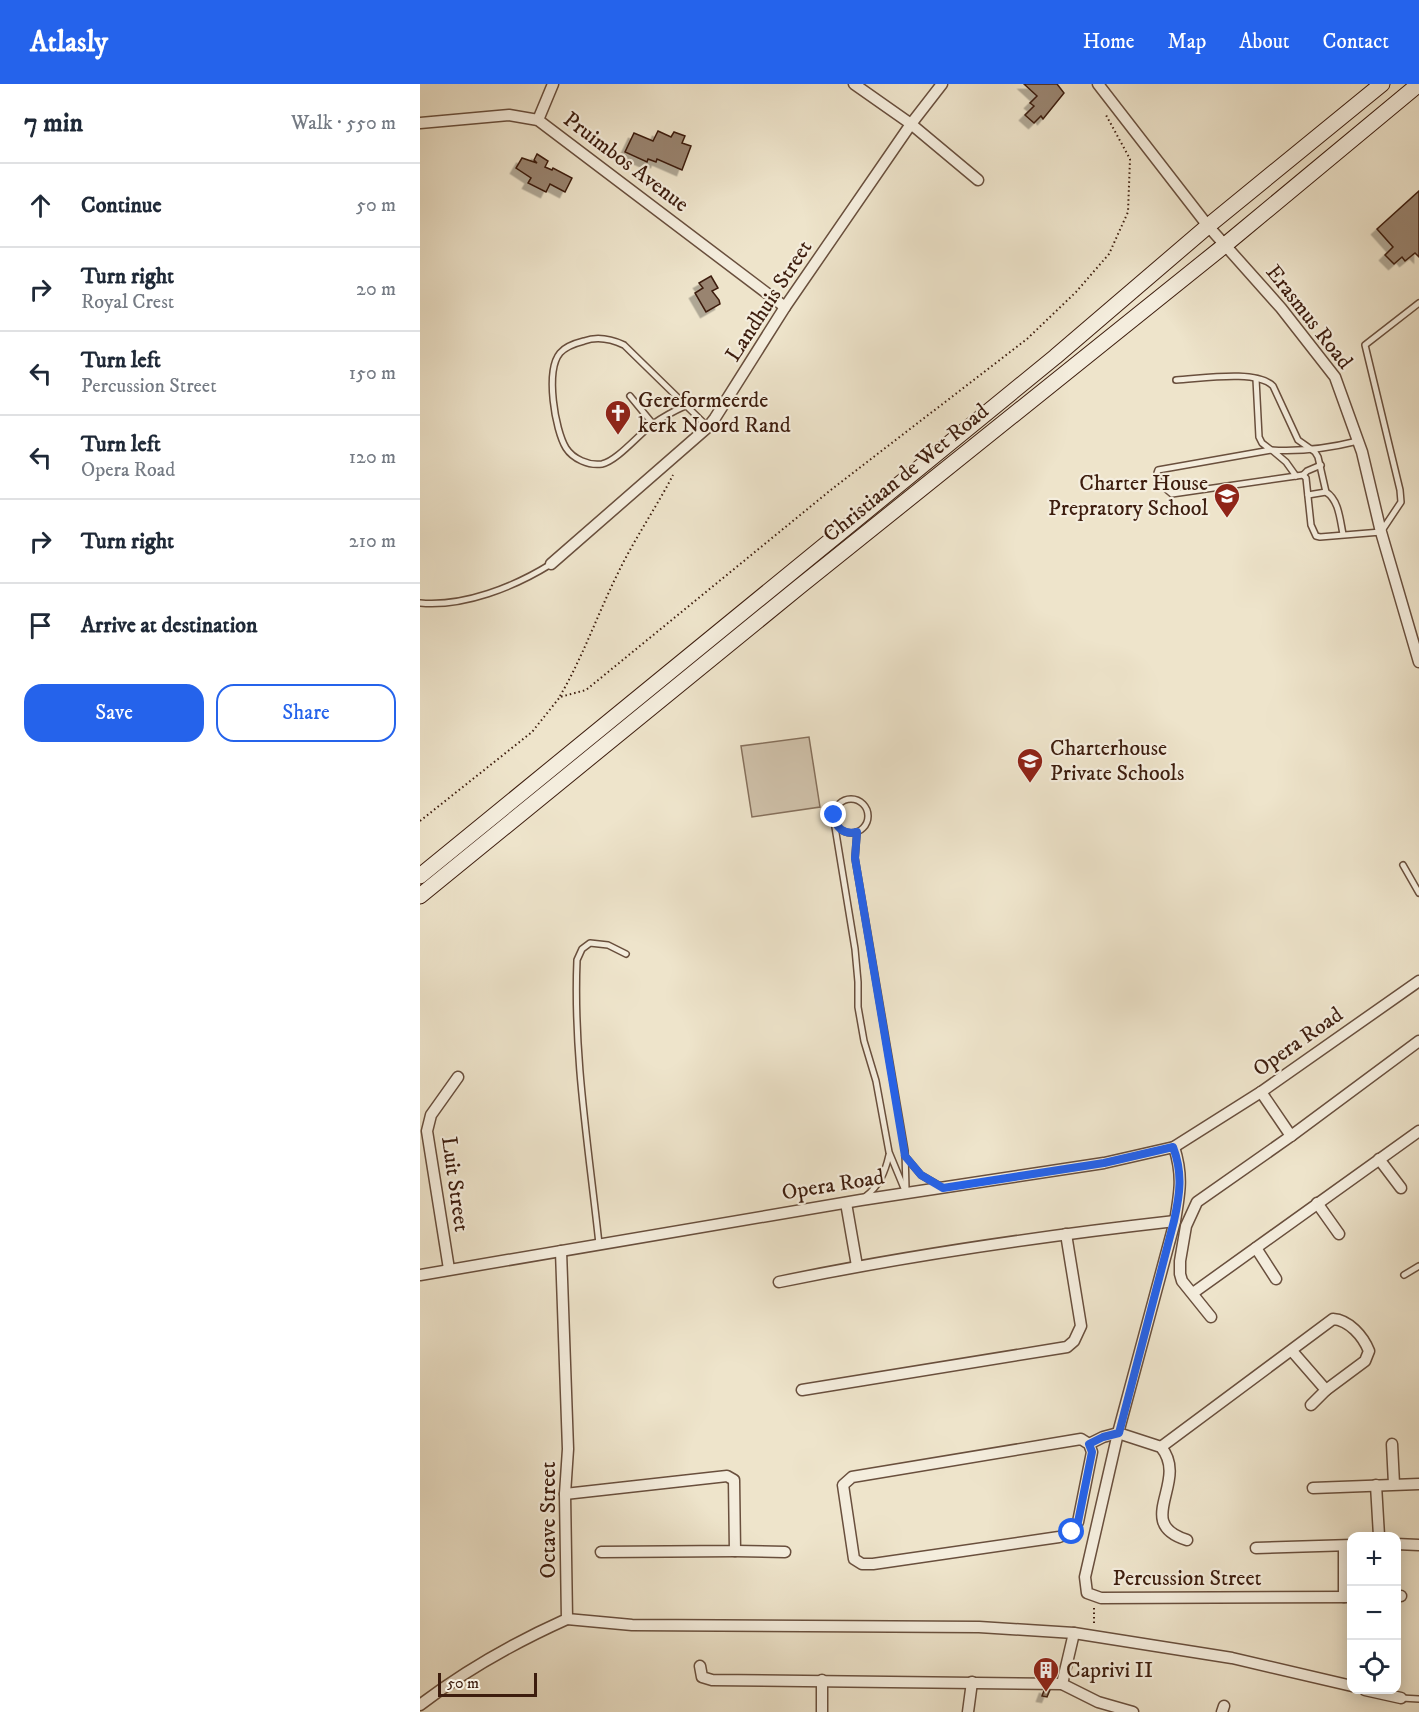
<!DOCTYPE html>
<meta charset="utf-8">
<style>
body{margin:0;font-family:"IM FELL DW Pica",serif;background:#f2f2f3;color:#1f2937}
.controls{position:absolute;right:18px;bottom:18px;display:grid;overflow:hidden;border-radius:12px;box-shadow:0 3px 15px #0003}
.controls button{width:54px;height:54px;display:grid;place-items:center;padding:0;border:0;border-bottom:2px solid #e0e1e3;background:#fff;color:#1f2937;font:30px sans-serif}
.scale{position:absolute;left:18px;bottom:15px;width:99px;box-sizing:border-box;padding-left:6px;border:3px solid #3d1d0e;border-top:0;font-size:16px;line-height:21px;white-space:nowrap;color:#3d1d0e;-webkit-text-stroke:4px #f4eddd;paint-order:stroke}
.stop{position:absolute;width:18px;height:18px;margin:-14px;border:4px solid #2563eb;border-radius:50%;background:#fff}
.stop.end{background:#2563eb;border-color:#fff;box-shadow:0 2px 6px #0008}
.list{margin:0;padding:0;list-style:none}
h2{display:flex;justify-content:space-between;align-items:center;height:78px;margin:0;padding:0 24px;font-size:26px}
h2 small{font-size:20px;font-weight:400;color:#747a83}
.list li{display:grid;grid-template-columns:39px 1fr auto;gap:18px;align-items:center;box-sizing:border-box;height:84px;padding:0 24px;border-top:2px solid #e0e1e3}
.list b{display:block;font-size:22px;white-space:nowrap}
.list p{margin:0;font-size:20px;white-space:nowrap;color:#747a83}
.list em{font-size:20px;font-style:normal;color:#747a83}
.actions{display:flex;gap:12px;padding:18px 24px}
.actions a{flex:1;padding:14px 0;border:2px solid #2563eb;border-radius:18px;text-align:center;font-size:21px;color:#2563eb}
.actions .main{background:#2563eb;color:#fff}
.icon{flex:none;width:33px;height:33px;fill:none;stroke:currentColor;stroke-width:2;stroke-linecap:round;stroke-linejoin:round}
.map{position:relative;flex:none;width:999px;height:1628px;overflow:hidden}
header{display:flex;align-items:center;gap:36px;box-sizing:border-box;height:84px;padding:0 30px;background:#2563eb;color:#fff}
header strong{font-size:28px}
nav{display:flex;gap:33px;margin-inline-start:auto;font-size:21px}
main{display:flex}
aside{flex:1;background:#fff}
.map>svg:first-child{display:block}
.green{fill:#d0c2ab;stroke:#86705c;stroke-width:1.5}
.building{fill:#998470;stroke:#3d1d0e;stroke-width:1.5;filter:url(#shadow)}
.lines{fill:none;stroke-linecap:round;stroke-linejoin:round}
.service-casing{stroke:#694f3d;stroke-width:8}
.minor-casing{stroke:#694f3d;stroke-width:13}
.secondary-casing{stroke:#3d1d0e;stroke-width:17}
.path{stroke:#3d1d0e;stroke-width:2;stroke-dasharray:1.5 3;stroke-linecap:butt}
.service{stroke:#f4eddd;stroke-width:5}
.minor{stroke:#f4eddd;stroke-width:10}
.secondary{stroke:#f4eddd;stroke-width:15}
.route{stroke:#2563eb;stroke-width:8}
.labels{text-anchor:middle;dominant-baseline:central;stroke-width:4.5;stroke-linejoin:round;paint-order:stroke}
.street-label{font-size:22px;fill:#3d1d0e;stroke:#f4eddd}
.poi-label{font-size:22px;fill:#3d1d0e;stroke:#f4eddd;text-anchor:start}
</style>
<header>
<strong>Atlasly</strong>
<nav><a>Home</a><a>Map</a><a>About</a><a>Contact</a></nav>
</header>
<main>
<aside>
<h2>7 min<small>Walk · 550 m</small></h2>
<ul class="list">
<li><svg class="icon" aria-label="ahead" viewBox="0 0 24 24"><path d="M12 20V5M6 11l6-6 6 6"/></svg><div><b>Continue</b></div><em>50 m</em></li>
<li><svg class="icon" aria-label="right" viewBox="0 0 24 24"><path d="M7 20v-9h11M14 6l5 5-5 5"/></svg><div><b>Turn right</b><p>Royal Crest</p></div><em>20 m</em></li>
<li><svg class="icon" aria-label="left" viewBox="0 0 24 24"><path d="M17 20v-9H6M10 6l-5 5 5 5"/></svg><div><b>Turn left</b><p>Percussion Street</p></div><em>150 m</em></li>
<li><svg class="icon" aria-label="left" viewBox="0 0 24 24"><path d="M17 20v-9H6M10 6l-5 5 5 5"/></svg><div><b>Turn left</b><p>Opera Road</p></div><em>120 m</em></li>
<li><svg class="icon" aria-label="right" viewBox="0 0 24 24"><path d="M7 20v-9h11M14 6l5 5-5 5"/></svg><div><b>Turn right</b></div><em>210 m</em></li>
<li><svg class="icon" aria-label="arrive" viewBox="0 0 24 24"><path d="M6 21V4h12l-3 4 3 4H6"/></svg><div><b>Arrive at destination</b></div></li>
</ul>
<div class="actions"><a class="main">Save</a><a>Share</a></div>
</aside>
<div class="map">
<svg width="999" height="1628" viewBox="0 0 999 1628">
<defs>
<filter id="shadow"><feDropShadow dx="-5.5" dy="5.5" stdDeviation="0" flood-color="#0004"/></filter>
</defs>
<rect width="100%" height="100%" fill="#eee4cb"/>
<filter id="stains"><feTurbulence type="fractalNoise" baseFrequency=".00333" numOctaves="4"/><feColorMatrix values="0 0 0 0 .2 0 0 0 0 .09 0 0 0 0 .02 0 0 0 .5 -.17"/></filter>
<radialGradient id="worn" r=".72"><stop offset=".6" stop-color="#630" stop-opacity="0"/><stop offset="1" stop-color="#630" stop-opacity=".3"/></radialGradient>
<polygon class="green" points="389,653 400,723 332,733 321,662"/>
<g class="building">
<polygon points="604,0 637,0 644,9 623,35 621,32 614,39 605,31 614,22 610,19 617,12"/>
<polygon points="238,47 251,53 254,48 265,52 262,59 271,62 262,86 237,75 236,78 228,75 227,78 205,68 214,49 233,57"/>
<polygon points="117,70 128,77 125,83 132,86 133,84 152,94 145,108 130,100 126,108 108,99 111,94 96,84 102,74 117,79 114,76"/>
<polygon points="999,107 999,173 995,169 985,177 982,173 974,180 965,171 973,163 957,145"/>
<polygon points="291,192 298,204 292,207 299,216 300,220 286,228 275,209 283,204 279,199"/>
<polygon points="625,1604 630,1606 627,1613 622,1612"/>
</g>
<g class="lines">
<g class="service-casing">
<g id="service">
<polyline points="836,295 839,353 842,359 851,366 738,386 737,389 739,399 752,410 883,391 886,394 891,441 896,452 900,453 961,448 981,418 980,406 945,261 999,219"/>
<path d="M756 296C780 295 836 285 853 302L878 356 895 368 898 373 906 408C919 416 920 436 923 450"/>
<polyline points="210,312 233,340"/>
<path d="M265 322C254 327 243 333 233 340 219 350 197 377 182 380 169 382 153 375 146 364 135 346 125 287 140 269 145 263 156 259 164 257 178 252 191 255 204 261L288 343"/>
<path d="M851 366C880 368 910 364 938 357"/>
<polyline points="853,367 866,378 876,392"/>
<polyline points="883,391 887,387 901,381"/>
<polyline points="888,411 906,408"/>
<path d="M0 519C44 523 94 503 131 480"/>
<circle cx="431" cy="732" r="17"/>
<polyline points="414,737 435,865 438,898 438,923 444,957 456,997 469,1068 486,1109"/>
<polyline points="437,748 435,774 485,1067 486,1105"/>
<polyline points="983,781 999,809"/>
<polyline points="485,1072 501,1091 520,1102"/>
<path d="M445 1113C459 1102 465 1089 469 1071"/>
<path d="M179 1160C169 1066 153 971 157 876L162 865 170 859 188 861 206 870"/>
<polyline points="984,1191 999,1182"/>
<polyline points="981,1614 999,1615"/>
</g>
</g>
<g class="minor-casing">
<g id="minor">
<polyline points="434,0 491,40 558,96"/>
<polyline points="678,0 788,142 861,224 915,293 942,368 961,448 999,578"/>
<polyline points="118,36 133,0"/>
<polyline points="0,39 89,31 118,36 365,223"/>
<polyline points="131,480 288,343 295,334 365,223 491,40 522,0"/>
<polyline points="841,1008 871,1052"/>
<path d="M754 1063C763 1091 760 1108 755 1137L698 1349 665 1493 667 1509 681 1514 932 1513"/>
<polyline points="959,1075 981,1104"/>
<polyline points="426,1119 437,1182"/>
<polyline points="897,1119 919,1150"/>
<polyline points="836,1164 856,1195"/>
<polyline points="29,1185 7,1047 11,1031 38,993"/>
<polyline points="0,1191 441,1116 684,1079 754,1063 841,1008 999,897"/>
<path d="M359 1198C490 1171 622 1152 755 1137"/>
<polyline points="773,1209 999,1047"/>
<polyline points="791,1233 762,1197 760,1190 760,1177 766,1142 777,1118 871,1052 999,957"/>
<polyline points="872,1267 906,1306 891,1321"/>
<polyline points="382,1306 647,1263 654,1257 661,1242 646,1150"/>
<polygon points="661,1355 669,1360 672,1368 658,1438 652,1448 639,1453 453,1480 442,1480 434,1475 423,1401 432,1393"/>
<path d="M669 1360 683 1353 698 1349 741 1363C770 1398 712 1439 767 1456"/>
<polyline points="972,1360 974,1400"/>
<path d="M741 1363 913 1235C929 1236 943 1252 949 1267L945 1277 906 1306"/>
<polyline points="956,1401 959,1452"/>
<polyline points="893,1404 999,1400"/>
<polyline points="145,1410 307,1392 314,1396 315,1467 181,1468"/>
<polyline points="976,1460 999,1461"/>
<polyline points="836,1464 932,1461"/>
<polyline points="315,1467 365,1468"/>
<polyline points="976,1512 981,1512"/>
<polyline points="924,1513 924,1462"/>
<polyline points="147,1535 212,1541 559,1543 654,1549 812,1574 932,1602"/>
<polyline points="280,1582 282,1593 292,1596 642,1600 678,1618 713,1628"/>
<polyline points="402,1596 402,1628"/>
<polyline points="642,1600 654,1549"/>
<polyline points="945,1606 981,1614"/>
<path d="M0 1621C43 1588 98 1557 147 1535L145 1410 148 1365 141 1167"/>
<polyline points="548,1628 552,1598"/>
<polyline points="802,1628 804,1622"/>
</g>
</g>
<g class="secondary-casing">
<g id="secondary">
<polyline points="0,792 635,273 788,142 962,0"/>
<polyline points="0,812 379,503 805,161 999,0"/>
</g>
</g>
<g class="path">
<path d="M140 612C164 571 179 526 201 483 217 451 237 422 253 391"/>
<polyline points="0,737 112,648 140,613 166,606 412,405 607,255 656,208 689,170 708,128 710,75 686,31"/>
<polyline points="674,1524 674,1540"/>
</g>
<use href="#service" class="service"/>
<use href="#minor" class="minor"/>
<use href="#secondary" class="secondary"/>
</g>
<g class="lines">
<path class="route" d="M414 731C415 744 424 751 437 748L435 774 485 1072 501 1091 523 1104 684 1079 753 1063C763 1089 760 1110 754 1137L699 1349 683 1353 669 1360 672 1368 658 1438 652 1448"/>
</g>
<defs>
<g id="church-pin" transform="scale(1.35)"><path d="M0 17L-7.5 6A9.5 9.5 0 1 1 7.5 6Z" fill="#8f2418" stroke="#f4eddd"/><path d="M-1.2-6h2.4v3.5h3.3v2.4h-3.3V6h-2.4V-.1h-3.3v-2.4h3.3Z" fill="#fff"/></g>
<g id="school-pin" transform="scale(1.35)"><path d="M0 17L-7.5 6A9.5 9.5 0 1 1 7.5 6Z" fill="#8f2418" stroke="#f4eddd"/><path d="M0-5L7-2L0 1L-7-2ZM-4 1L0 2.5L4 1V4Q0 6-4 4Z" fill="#fff"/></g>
<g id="building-pin" transform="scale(1.35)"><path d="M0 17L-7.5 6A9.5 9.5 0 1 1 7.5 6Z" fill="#8f2418" stroke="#f4eddd"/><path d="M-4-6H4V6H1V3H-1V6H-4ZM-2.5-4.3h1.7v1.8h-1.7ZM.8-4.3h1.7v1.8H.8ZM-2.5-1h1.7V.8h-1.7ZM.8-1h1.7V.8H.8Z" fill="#fff"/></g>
</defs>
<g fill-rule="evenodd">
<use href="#church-pin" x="198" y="329"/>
<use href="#school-pin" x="807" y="412"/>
<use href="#school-pin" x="610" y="677"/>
<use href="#building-pin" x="626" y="1586"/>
</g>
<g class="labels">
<g class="street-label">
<text transform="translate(206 78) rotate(37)">Pruimbos Avenue</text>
<text transform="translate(349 217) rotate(-57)">Landhuis Street</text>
<text transform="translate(889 233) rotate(52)">Erasmus Road</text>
<text transform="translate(486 389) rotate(-39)">Christiaan de Wet Road</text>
<text transform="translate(878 958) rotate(-35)">Opera Road</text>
<text transform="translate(35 1100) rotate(82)">Luit Street</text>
<text transform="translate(413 1101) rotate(-9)">Opera Road</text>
<text transform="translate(128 1436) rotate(-90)">Octave Street</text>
<text x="767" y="1494">Percussion Street</text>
</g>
<g class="poi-label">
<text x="218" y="316">Gereformeerde<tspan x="218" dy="25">kerk Noord Rand</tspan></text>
<text x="788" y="399" text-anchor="end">Charter House<tspan x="788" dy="25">Prepratory School</tspan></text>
<text x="630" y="664">Charterhouse<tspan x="630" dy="25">Private Schools</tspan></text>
<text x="646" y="1586">Caprivi II</text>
</g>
</g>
<rect width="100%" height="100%" filter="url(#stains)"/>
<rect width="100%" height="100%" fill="url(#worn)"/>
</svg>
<div class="controls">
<button>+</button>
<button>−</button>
<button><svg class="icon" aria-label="locate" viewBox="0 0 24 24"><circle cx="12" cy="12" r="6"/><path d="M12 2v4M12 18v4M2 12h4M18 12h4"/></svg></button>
</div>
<div class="scale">50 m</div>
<div class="stop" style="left:652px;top:1448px"></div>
<div class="stop end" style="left:414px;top:731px"></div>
</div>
</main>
